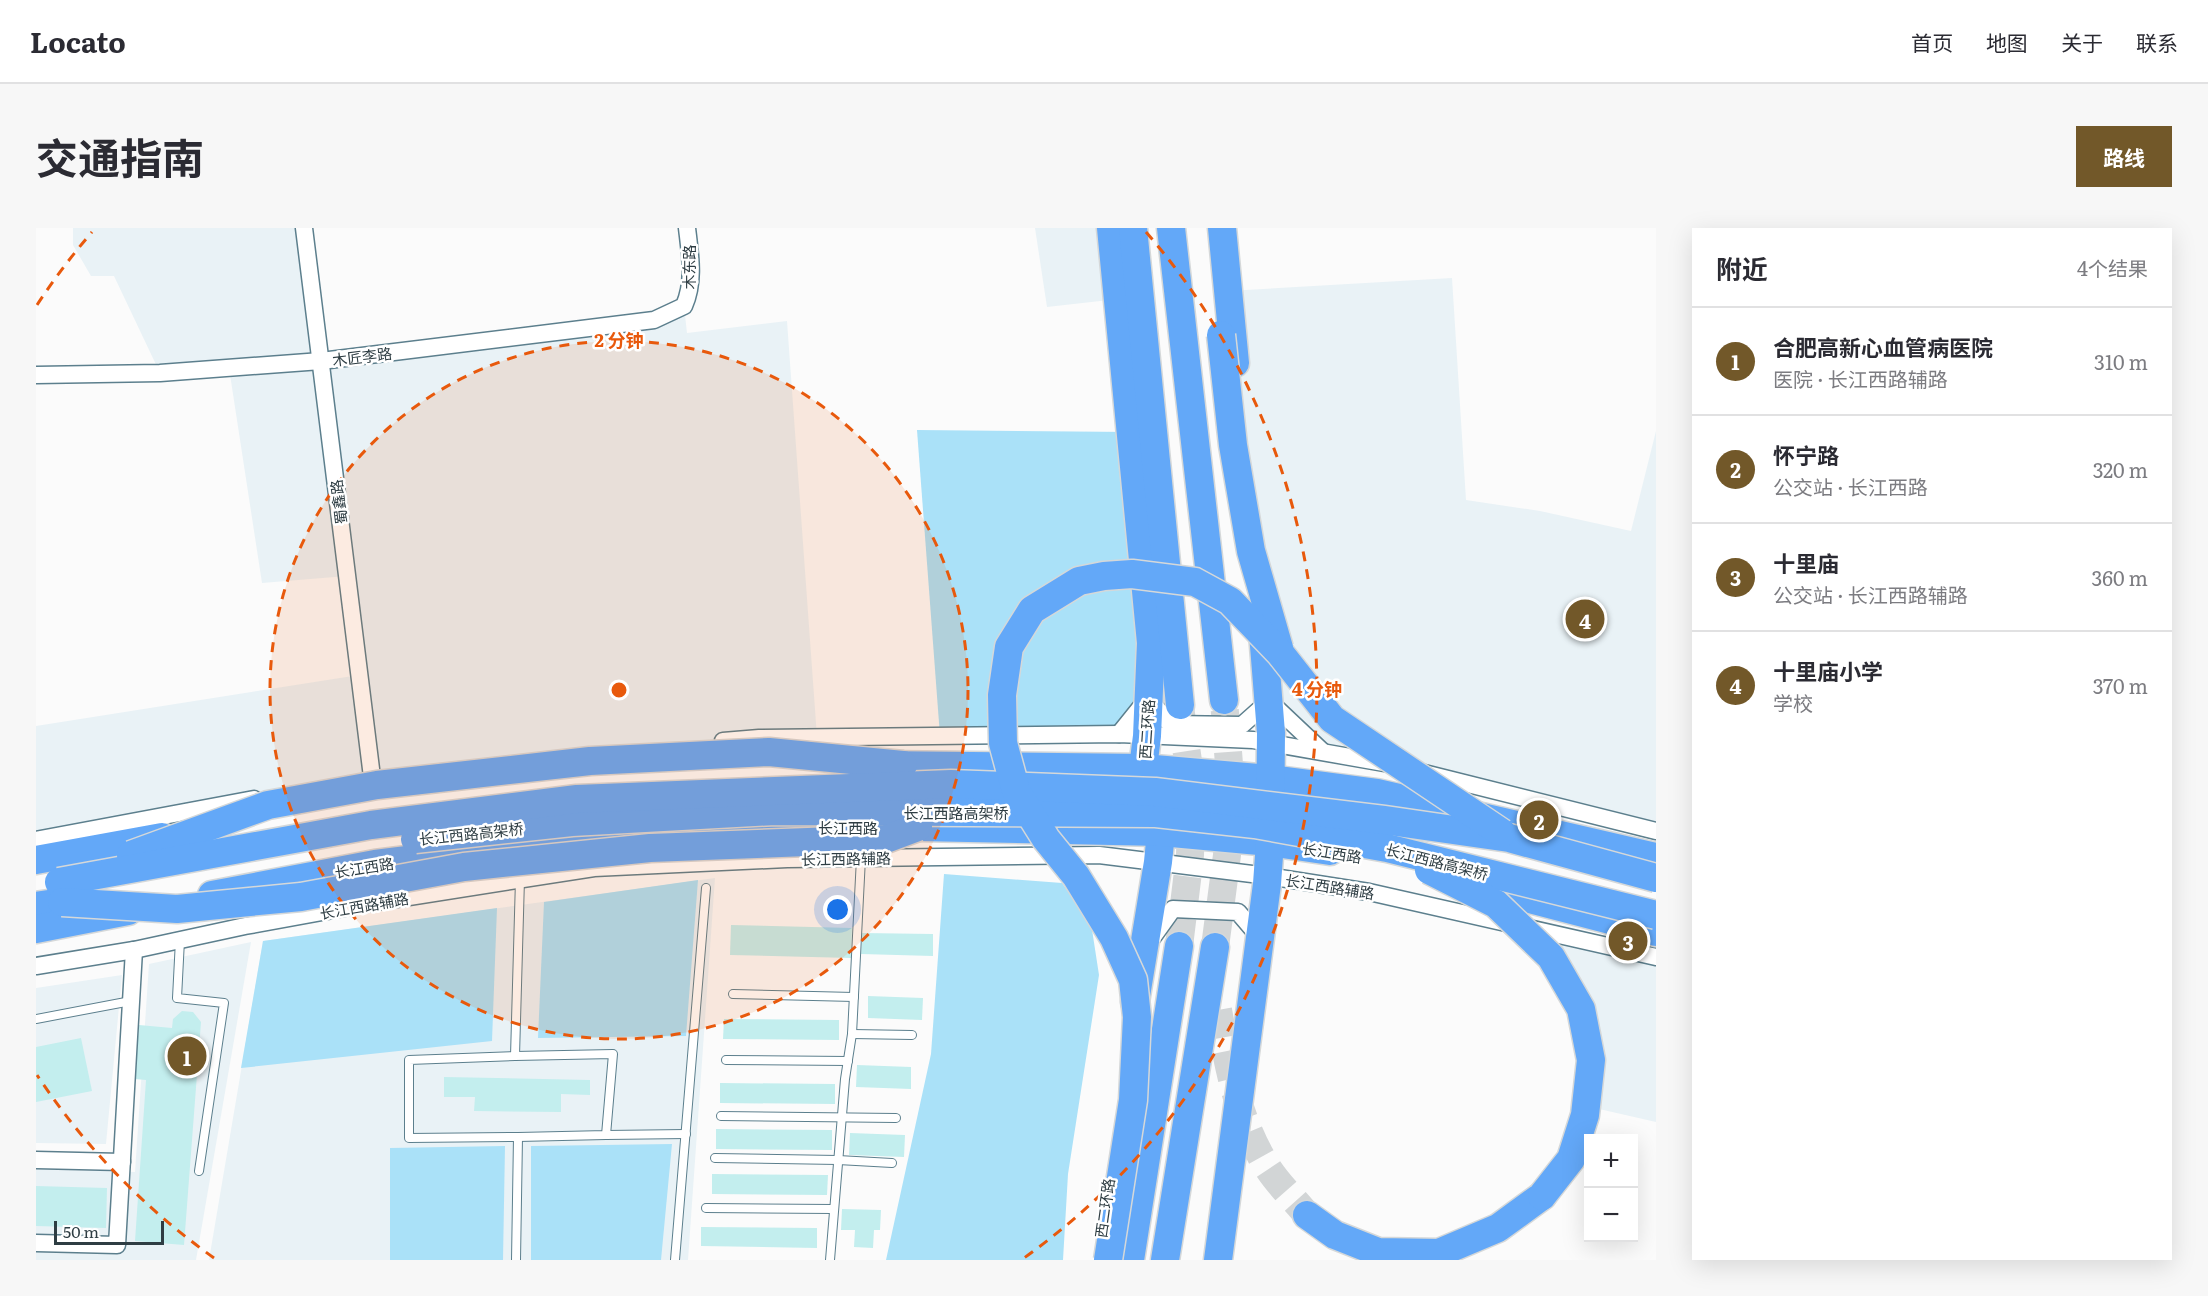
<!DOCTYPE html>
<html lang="zh">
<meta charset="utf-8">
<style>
body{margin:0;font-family:Literata,"Noto Sans SC",serif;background:#f7f7f7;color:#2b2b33}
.controls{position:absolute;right:18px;bottom:18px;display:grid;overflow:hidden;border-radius:0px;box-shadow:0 6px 24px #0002}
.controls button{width:54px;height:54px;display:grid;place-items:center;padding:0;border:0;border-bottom:2px solid #e1e1e2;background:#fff;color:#2b2b33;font:30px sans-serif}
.scale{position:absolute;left:18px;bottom:15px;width:110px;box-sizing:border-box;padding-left:6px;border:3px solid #2e3d43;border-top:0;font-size:16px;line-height:21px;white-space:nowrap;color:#2e3d43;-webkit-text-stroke:4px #fff;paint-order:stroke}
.you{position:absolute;left:802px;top:682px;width:21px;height:21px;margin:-15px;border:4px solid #fff;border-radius:50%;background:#1a73e8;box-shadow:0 0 0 9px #1a73e833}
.badge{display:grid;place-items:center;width:39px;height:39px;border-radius:50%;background:#725829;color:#fff;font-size:20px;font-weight:700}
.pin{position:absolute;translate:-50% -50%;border:3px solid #fff;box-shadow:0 2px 6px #0006}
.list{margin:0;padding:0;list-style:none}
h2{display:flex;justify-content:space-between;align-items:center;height:78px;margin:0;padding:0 24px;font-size:26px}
h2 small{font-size:20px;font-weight:400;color:#7c7c81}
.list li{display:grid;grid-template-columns:39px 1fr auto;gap:18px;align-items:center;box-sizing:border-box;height:108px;padding:0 24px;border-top:2px solid #e1e1e2}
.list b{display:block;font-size:22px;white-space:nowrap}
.list p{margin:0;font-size:20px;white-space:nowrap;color:#7c7c81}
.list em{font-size:20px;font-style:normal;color:#7c7c81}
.map{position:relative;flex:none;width:1620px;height:1032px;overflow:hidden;border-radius:0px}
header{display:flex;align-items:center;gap:36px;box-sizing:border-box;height:84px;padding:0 30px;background:#fff;border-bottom:2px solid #e1e1e2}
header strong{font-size:28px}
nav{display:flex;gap:33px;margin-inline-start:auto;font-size:21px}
.intro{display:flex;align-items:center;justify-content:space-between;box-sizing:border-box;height:144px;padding:0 36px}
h1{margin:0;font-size:42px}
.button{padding:15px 27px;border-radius:0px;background:#725829;color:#fff;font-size:21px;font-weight:700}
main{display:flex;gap:36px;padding:0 36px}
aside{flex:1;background:#fff;border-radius:0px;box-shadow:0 6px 24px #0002}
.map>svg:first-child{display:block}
.built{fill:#e9f2f6}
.green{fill:#aae1f8}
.building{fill:#c3eeee}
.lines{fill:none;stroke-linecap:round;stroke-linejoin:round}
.trunk-tunnel{stroke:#d2d5d6;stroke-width:28;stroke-dasharray:28 14;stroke-linecap:butt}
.service-casing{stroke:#5c7f8d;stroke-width:10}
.minor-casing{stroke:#5c7f8d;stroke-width:19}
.trunk-casing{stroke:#d5d8d9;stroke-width:31}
.service{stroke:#fff;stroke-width:8}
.minor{stroke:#fff;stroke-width:16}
.trunk{stroke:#63a8f8;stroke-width:28}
.trunk-bridge-casing{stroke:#d5d8d9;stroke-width:31;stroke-linecap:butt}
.trunk-bridge{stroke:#63a8f8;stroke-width:28}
.ring{fill:none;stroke:#e8590c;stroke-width:3;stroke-dasharray:10 8}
.labels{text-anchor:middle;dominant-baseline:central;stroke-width:5;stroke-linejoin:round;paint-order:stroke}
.street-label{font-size:15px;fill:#2e3d43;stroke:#fff}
.centre{fill:#e8590c;stroke:#fff;stroke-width:3}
.ring-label{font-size:18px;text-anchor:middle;font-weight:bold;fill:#e8590c;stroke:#fff;stroke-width:5;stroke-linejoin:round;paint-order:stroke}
</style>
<header>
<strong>Locato</strong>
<nav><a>首页</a><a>地图</a><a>关于</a><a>联系</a></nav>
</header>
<div class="intro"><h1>交通指南</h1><a class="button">路线</a></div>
<main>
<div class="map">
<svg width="1620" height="1032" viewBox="0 0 1620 1032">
<rect width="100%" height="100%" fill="#fbfbfb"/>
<g class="built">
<polygon points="37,0 268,0 285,132 618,92 648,78 651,105 751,93 781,509 0,612 0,498 323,447 311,348 226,355 193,140 124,145 78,48 55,48 37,17"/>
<polygon points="999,0 1075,0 1082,71 1011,79"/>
<polygon points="1416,50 1430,272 1504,283 1595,303 1620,203 1620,603 1286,523 1233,473 1192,63"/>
<polygon points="679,650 652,1032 173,1032 227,713"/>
<polygon points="1482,697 1620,729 1620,894 1550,878 1545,781"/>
<polygon points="215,714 160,1032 0,1032 0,941 99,944 113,736"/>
<polygon points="86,747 70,916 0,915 0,760"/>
</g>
<g class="green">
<polygon points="881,202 1095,204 1112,470 1083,506 904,508"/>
<polygon points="908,646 1026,655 1055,695 1063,747 1032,946 1027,1032 850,1032 895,826"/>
<polygon points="662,652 650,808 502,810 508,674"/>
<polygon points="461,680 456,813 205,840 227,713"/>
<polygon points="636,916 625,1032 495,1032 495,918"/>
<polygon points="469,918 467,1032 354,1032 354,920"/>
</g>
<g class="building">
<polygon points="695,697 816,700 815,730 694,727"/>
<polygon points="826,705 897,706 897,728 825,726"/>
<polygon points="832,768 887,770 886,792 832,790"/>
<polygon points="146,783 157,784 165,794 148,1017 99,1013 110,852 99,851 103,797 136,800 137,791"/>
<polygon points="688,791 803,792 803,812 687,811"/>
<polygon points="45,810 56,863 0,874 0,819"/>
<polygon points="821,837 875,839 875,861 820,859"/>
<polygon points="408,849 554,852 554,867 525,866 525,884 438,883 439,869 408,869"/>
<polygon points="684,855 799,856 799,876 684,875"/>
<polygon points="680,901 796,902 796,922 680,921"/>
<polygon points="814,905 869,907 868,929 813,927"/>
<polygon points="676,946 792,947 791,967 676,966"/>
<polygon points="0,958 71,960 70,1000 0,998"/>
<polygon points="806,981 845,982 844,1002 838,1002 837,1020 818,1019 819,1002 805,1002"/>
<polygon points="665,999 781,1000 781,1020 665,1018"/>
</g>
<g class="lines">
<g class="trunk-tunnel">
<polyline points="1143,718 1154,627 1156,560 1144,479"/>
<polyline points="1179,719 1191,627 1195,562 1188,472"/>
<path d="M1182 782C1192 836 1201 890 1230 937 1241 955 1258 971 1271 987"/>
</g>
<g class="service-casing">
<g id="service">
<polyline points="144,712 141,770 188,775 163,943"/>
<polyline points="697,766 818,769"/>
<polyline points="0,791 95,773"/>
<polyline points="816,806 876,807"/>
<polyline points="479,828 577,826 570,907 482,909"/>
<polyline points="690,832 812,833"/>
<polyline points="685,888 860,890"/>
<polyline points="570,907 650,906"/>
<polyline points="679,930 802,932 856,935"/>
<polyline points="670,980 797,981"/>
<polyline points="480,1032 482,909 373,910 373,832 479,828 484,651"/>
<polyline points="639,1032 670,660"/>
<polyline points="794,1032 809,851 816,806 825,630"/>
</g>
</g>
<g class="minor-casing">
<g id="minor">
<polyline points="268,0 336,549"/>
<path d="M0 147 124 145 285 133 618 92 648 78C659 53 654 26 651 0"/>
<polyline points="1083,506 1112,470 1134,496 1206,497 1233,473 1286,523"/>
<polyline points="687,513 723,510 1083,506 1217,512 1348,535"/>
<polyline points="1388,545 1620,603"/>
<polyline points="0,612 218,571"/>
<polyline points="1114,713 1137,681 1202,684 1225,711"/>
<polyline points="0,738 98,722 209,698 341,674 558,640 751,631 1063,627 1232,648 1333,664 1620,729"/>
<polyline points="0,932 86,934"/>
<polyline points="0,1015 81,1017 98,722"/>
</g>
</g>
<g class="trunk-casing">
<g id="trunk">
<polyline points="1075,0 1115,415 1111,508 1107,540 1125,604 1122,634 1099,774"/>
<polyline points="1097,0 1144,477"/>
<polyline points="1135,0 1188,472"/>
<polyline points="1186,0 1199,135"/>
<polyline points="842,537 1107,540 1234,551 1341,565 1620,629"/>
<polyline points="0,632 126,609"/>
<polyline points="1432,655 1620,704"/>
<polyline points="176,667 339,636 530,612 746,599 882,599 1125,604 1234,614 1294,623"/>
<polyline points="0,678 26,674"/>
<polyline points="0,701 92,683"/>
<polyline points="1271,987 1299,1007 1342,1024 1403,1025 1462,1000 1506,968"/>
<polyline points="1094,1032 1143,718"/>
<polyline points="1129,1032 1179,719"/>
<polyline points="1182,1032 1231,656 1234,614 1235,505 1226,393"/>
</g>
</g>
<use href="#service" class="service"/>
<use href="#minor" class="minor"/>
<use href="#trunk" class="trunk"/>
<g class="trunk-bridge-casing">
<g id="trunk-bridge">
<polyline points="1185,107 1197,217 1215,323 1243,420"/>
<polyline points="379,611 536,594 739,583 1120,585 1219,596 1351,620 1620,687"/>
<polyline points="95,627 232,577 341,557 554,533 733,524 867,537"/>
<polyline points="1393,642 1460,676 1515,729 1545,781 1555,832 1549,887 1535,931 1506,968"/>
<polyline points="23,654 335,597 541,571 915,556 1119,564 1348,592 1473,610 1620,650"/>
<polyline points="26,674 141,681 265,669 428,639 614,620 850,611 882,599"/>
<polyline points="1072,1032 1097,872 1101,789 1097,752 1078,710 1040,648 1010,611 980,563 967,515 966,467 973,419 996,382 1043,353 1068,348 1096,346 1159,354 1194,373 1244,425 1296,491 1466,605"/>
</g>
</g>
<use href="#trunk-bridge" class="trunk-bridge"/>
</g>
<circle cx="583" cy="462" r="349" fill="#e8590c" fill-opacity=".12"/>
<g class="ring">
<circle cx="583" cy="462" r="349"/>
<path d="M178 1030A698 698 0 0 1 1 847M1 77A698 698 0 0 1 56 4M1110 4A698 698 0 0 1 988 1030"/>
</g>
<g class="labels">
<g class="street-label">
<text transform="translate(652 39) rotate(-90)">木东路</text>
<text transform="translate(326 128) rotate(-7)">木匠李路</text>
<text transform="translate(302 274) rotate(-97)">蜀鑫路</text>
<text transform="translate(1110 501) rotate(-86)">西二环路</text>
<text x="920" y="584">长江西路高架桥</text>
<text x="812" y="599">长江西路</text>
<text transform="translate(435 605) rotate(-6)">长江西路高架桥</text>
<text transform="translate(1296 624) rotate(9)">长江西路</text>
<text transform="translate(810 630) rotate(-1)">长江西路辅路</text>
<text transform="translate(1401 633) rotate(14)">长江西路高架桥</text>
<text transform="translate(328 639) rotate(-9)">长江西路</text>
<text transform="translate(1294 658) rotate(9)">长江西路辅路</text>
<text transform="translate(328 677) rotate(-10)">长江西路辅路</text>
<text transform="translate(1068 980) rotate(-82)">西二环路</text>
</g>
</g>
<circle cx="583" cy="462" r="9" class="centre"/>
<g class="ring-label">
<text x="583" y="119">2 分钟</text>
<text x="1281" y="468">4 分钟</text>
</g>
</svg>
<div class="controls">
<button>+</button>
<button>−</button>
</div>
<div class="scale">50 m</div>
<div class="you"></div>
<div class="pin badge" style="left:151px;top:828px">1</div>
<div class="pin badge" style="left:1503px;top:592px">2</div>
<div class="pin badge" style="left:1592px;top:713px">3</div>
<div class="pin badge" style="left:1549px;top:391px">4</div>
</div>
<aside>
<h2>附近<small>4个结果</small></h2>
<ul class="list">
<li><span class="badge">1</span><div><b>合肥高新心血管病医院</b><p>医院 · 长江西路辅路</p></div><em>310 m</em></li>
<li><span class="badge">2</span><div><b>怀宁路</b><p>公交站 · 长江西路</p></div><em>320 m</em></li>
<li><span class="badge">3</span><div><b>十里庙</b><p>公交站 · 长江西路辅路</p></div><em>360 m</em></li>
<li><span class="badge">4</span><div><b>十里庙小学</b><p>学校</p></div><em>370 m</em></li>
</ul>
</aside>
</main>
